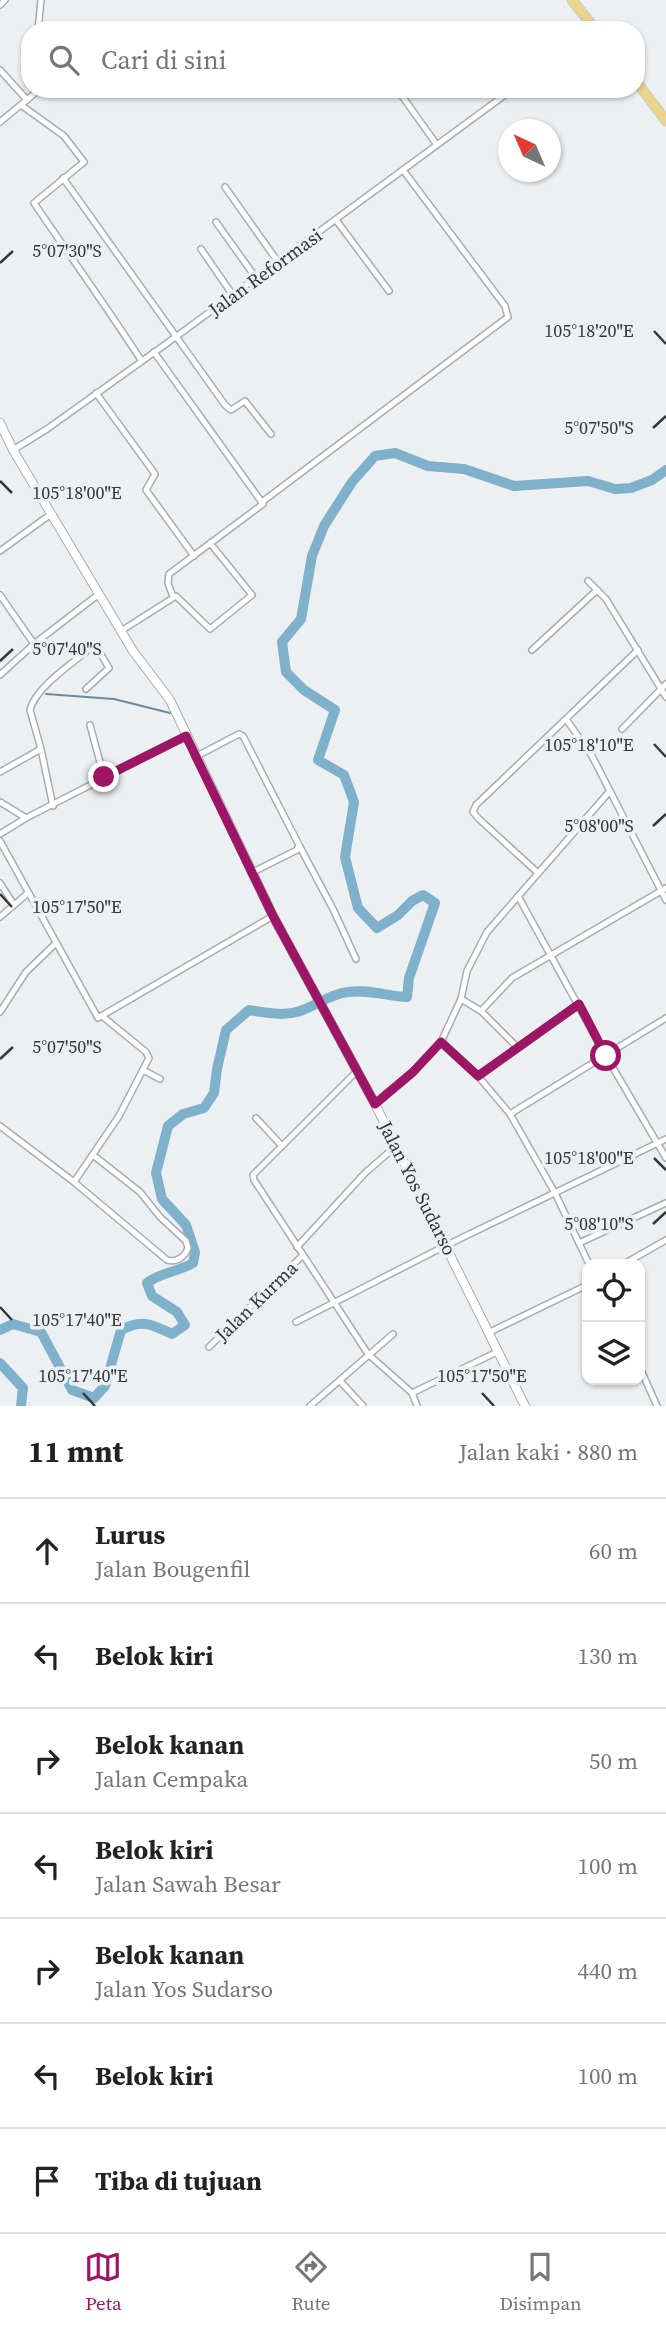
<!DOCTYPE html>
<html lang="id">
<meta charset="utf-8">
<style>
body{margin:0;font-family:"Source Serif 4",serif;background:#f6f6f6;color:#222}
.controls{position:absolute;right:21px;bottom:21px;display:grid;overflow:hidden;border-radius:14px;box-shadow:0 2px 5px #0004}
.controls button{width:63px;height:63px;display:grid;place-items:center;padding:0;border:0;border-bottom:2px solid #e0e0e0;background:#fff;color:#222;font:35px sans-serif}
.compass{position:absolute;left:498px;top:119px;width:63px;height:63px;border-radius:50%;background:#fff;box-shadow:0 2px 5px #0004;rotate:316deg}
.stop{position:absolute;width:21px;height:21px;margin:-16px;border:5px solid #9d1565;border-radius:50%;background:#fff}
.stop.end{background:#9d1565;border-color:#fff;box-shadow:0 2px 7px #0008}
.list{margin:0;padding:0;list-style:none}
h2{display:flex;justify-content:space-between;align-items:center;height:91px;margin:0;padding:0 28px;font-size:30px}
h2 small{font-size:23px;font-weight:400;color:#767676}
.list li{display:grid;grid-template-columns:46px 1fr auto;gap:21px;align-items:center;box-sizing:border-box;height:105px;padding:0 28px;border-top:2px solid #e0e0e0}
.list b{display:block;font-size:26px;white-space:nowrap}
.list p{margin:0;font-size:23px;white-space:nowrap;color:#767676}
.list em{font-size:23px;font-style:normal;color:#767676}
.icon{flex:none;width:38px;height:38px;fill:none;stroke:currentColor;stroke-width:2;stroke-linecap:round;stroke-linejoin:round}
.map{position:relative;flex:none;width:666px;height:1406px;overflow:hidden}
.search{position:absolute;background:#fff;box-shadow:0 2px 5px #0004;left:21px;right:21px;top:21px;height:77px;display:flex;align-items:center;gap:18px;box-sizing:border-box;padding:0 24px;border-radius:28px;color:#767676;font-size:26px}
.sheet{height:826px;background:#fff}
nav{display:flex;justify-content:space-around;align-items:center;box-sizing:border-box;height:98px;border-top:2px solid #e0e0e0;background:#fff;font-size:19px;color:#767676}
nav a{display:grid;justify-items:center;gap:4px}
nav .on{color:#9d1565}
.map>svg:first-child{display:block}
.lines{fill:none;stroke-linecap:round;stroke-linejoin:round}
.stream{stroke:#6a8c9e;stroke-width:2}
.river{stroke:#80b1ca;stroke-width:10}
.street-casing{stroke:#a9acaf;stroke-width:8}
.secondary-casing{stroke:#a9acaf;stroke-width:10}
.primary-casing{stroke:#cacbcb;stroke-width:11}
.street{stroke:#fff;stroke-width:5}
.secondary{stroke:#fff;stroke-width:8}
.primary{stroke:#e9d68c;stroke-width:9}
.route{stroke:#9d1565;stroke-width:9}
.ticks{fill:none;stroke:#353738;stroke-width:2.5}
.labels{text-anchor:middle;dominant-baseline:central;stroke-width:7;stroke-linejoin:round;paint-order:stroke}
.street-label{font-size:19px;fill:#353738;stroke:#edf0f3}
.ticks-label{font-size:18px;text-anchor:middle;fill:#353738;stroke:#edf0f3;stroke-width:7;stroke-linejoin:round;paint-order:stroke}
</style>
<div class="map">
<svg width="666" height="1406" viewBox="0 0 666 1406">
<rect width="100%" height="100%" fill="#edf0f3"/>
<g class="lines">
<polyline class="stream" points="46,694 114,699 170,713"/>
<g class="river">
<path d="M0 1330 13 1324 41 1332 72 1390 94 1398 105 1386 121 1330C142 1319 151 1324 172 1334L185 1325 177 1312 152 1296 147 1283C161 1272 178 1272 193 1263L195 1252 186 1225 162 1199 156 1173 168 1126 183 1114 204 1108 214 1093 217 1069 226 1030 249 1010C268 1013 285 1017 303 1010 318 1004 331 994 348 992 369 989 386 996 407 997L409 978 435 903 423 895 412 901 398 915 377 928 358 908 345 857 354 802 344 775 318 760 335 710 304 690 286 672 282 642 301 619 312 556 324 526 352 482 375 456 395 453 428 466 464 469 514 486 588 481 615 489 631 488 652 480 666 470"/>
<polyline points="0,1363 23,1388 21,1406"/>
</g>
<g class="street-casing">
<g id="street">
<polyline points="0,5 5,0"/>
<polyline points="38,30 41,0"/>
<polyline points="0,70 27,100"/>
<polyline points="397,89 437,145"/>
<path d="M21 105 64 136 84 162 34 203C70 256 106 306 141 360"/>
<polyline points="0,122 40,89"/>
<polyline points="63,178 225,405 231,410 245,401 271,434"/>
<polyline points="225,187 278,262"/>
<polyline points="336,220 389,291"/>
<polyline points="216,222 256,278"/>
<polyline points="201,249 232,294"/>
<polyline points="154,352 263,504 169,574 168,583 173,597"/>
<polyline points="96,393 155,474 146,490 194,556"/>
<polyline points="13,450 47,429 177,336 513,89"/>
<polyline points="262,502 508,317 505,306 403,170"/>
<polyline points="0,551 51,514"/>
<polyline points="588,581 606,599 666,697"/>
<polyline points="0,595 34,644"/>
<polyline points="121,631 176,596 210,629 252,595 210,543"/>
<polyline points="532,650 597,590"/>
<polyline points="0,675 34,644 99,594"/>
<polyline points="566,719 592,756 666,900"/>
<polyline points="90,725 104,777"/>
<polyline points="622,729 666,684"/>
<path d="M41 749 30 710C35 687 76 661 93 646H96L109 668 86 689"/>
<polyline points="195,757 239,734 243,736 299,845 297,850 251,873"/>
<polyline points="0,772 41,749 53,806"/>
<polyline points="0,802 26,818 186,736"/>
<polyline points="0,834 26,818"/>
<polyline points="0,841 98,1018 273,916"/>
<polyline points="300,847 334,911 356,959"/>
<polyline points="538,873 479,819 473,812 476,805 638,650"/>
<polyline points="0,883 14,905"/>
<polyline points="518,896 606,1056 666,1158"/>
<polyline points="0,917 28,893"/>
<polyline points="461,999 481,1011 512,978 666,888"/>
<polyline points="481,1011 518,1048"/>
<polyline points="0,1012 26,972 55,944"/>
<polyline points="441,1042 478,1076 510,1114 555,1193 589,1264"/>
<polyline points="143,1070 160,1079"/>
<polyline points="478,1076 579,1005"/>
<polyline points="375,1104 413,1072 441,1042 461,999 467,971 487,932 609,792"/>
<polyline points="510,1114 666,1018"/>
<polyline points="256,1118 282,1146 357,1071"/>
<path d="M0 1126 74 1182 167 1260C176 1263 185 1257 188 1248L186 1241 160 1217 140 1192 93 1155"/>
<polyline points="282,1146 253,1175 254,1180 368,1354 412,1393 417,1406"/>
<polyline points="74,1182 119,1116 149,1058 146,1052 102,1016"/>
<polyline points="579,1243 666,1203"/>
<polyline points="297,1247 365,1173 395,1147"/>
<polyline points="624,1264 666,1240"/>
<polyline points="296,1322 447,1245 666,1139"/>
<polyline points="490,1332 587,1285"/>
<polyline points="209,1347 302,1256"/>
<polyline points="640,1368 657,1406"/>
<polyline points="340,1381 363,1406"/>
<polyline points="412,1393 499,1351"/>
<polyline points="310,1406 393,1334"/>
</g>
</g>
<g class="secondary-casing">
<polyline id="secondary" points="0,423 13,450 133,651 170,700 273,916 375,1104 525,1406"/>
</g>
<g class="primary-casing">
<g id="primary">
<polyline points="572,0 596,30"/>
<polyline points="636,81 666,121"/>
</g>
</g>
<use href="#street" class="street"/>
<use href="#secondary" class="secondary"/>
<use href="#primary" class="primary"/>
</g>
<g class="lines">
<polyline class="route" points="104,777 186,736 273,916 375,1104 413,1072 441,1042 478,1076 579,1004 606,1056"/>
</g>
<path class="ticks" d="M0 263 13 251M654 331 666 344M653 428 666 416M0 481 12 493M0 661 13 649M654 744 666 757M653 826 666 814M0 894 12 907M0 1059 13 1047M654 1158 666 1170M653 1224 666 1212M0 1307 12 1320M83 1393 95 1406M482 1393 494 1406"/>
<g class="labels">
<g class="street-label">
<text transform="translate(265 272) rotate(-36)">Jalan Reformasi</text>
<text transform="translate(418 1188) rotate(63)">Jalan Yos Sudarso</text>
<text transform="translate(256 1301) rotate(-44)">Jalan Kurma</text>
</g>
</g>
<g class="ticks-label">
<text x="67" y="257">5°07'30"S</text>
<text x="589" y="337">105°18'20"E</text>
<text x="599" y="434">5°07'50"S</text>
<text x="77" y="499">105°18'00"E</text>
<text x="67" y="655">5°07'40"S</text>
<text x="589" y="751">105°18'10"E</text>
<text x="599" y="832">5°08'00"S</text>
<text x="77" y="913">105°17'50"E</text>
<text x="67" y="1053">5°07'50"S</text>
<text x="589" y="1164">105°18'00"E</text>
<text x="599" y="1230">5°08'10"S</text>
<text x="77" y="1326">105°17'40"E</text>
<text x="83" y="1382">105°17'40"E</text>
<text x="482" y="1382">105°17'50"E</text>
</g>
</svg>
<div class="controls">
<button><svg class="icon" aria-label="locate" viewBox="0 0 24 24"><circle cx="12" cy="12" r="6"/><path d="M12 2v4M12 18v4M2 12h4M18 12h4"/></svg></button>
<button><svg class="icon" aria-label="layers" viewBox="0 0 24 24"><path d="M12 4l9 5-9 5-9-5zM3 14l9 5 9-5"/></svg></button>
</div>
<svg class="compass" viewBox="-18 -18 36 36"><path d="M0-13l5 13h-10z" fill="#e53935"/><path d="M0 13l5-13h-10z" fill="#767676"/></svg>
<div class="stop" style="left:606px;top:1056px"></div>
<div class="stop end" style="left:104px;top:777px"></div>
<div class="search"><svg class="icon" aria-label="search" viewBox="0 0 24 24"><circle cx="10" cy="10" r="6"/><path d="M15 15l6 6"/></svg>Cari di sini</div>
</div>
<section class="sheet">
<h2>11 mnt<small>Jalan kaki · 880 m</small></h2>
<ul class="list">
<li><svg class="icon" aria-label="ahead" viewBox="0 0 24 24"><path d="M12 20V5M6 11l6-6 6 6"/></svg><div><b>Lurus</b><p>Jalan Bougenfil</p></div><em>60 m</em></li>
<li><svg class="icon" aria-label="left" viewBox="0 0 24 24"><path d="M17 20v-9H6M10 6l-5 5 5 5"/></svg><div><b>Belok kiri</b></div><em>130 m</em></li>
<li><svg class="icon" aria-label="right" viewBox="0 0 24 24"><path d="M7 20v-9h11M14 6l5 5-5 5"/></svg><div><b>Belok kanan</b><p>Jalan Cempaka</p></div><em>50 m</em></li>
<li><svg class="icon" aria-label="left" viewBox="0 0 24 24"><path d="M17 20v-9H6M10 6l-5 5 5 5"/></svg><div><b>Belok kiri</b><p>Jalan Sawah Besar</p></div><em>100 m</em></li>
<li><svg class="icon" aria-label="right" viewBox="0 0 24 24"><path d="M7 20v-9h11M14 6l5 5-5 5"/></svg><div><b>Belok kanan</b><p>Jalan Yos Sudarso</p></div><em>440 m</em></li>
<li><svg class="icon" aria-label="left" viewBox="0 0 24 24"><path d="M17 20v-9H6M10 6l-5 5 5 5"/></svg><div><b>Belok kiri</b></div><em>100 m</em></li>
<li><svg class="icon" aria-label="arrive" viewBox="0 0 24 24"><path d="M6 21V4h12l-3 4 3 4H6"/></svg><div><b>Tiba di tujuan</b></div></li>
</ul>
</section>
<nav>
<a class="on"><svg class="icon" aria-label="map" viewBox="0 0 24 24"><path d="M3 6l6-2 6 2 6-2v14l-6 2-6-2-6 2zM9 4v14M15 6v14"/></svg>Peta</a>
<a><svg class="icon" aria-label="directions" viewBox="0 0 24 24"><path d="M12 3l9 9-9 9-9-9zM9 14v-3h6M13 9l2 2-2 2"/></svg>Rute</a>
<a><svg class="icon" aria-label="saved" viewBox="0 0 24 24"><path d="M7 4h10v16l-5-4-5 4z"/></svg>Disimpan</a>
</nav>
